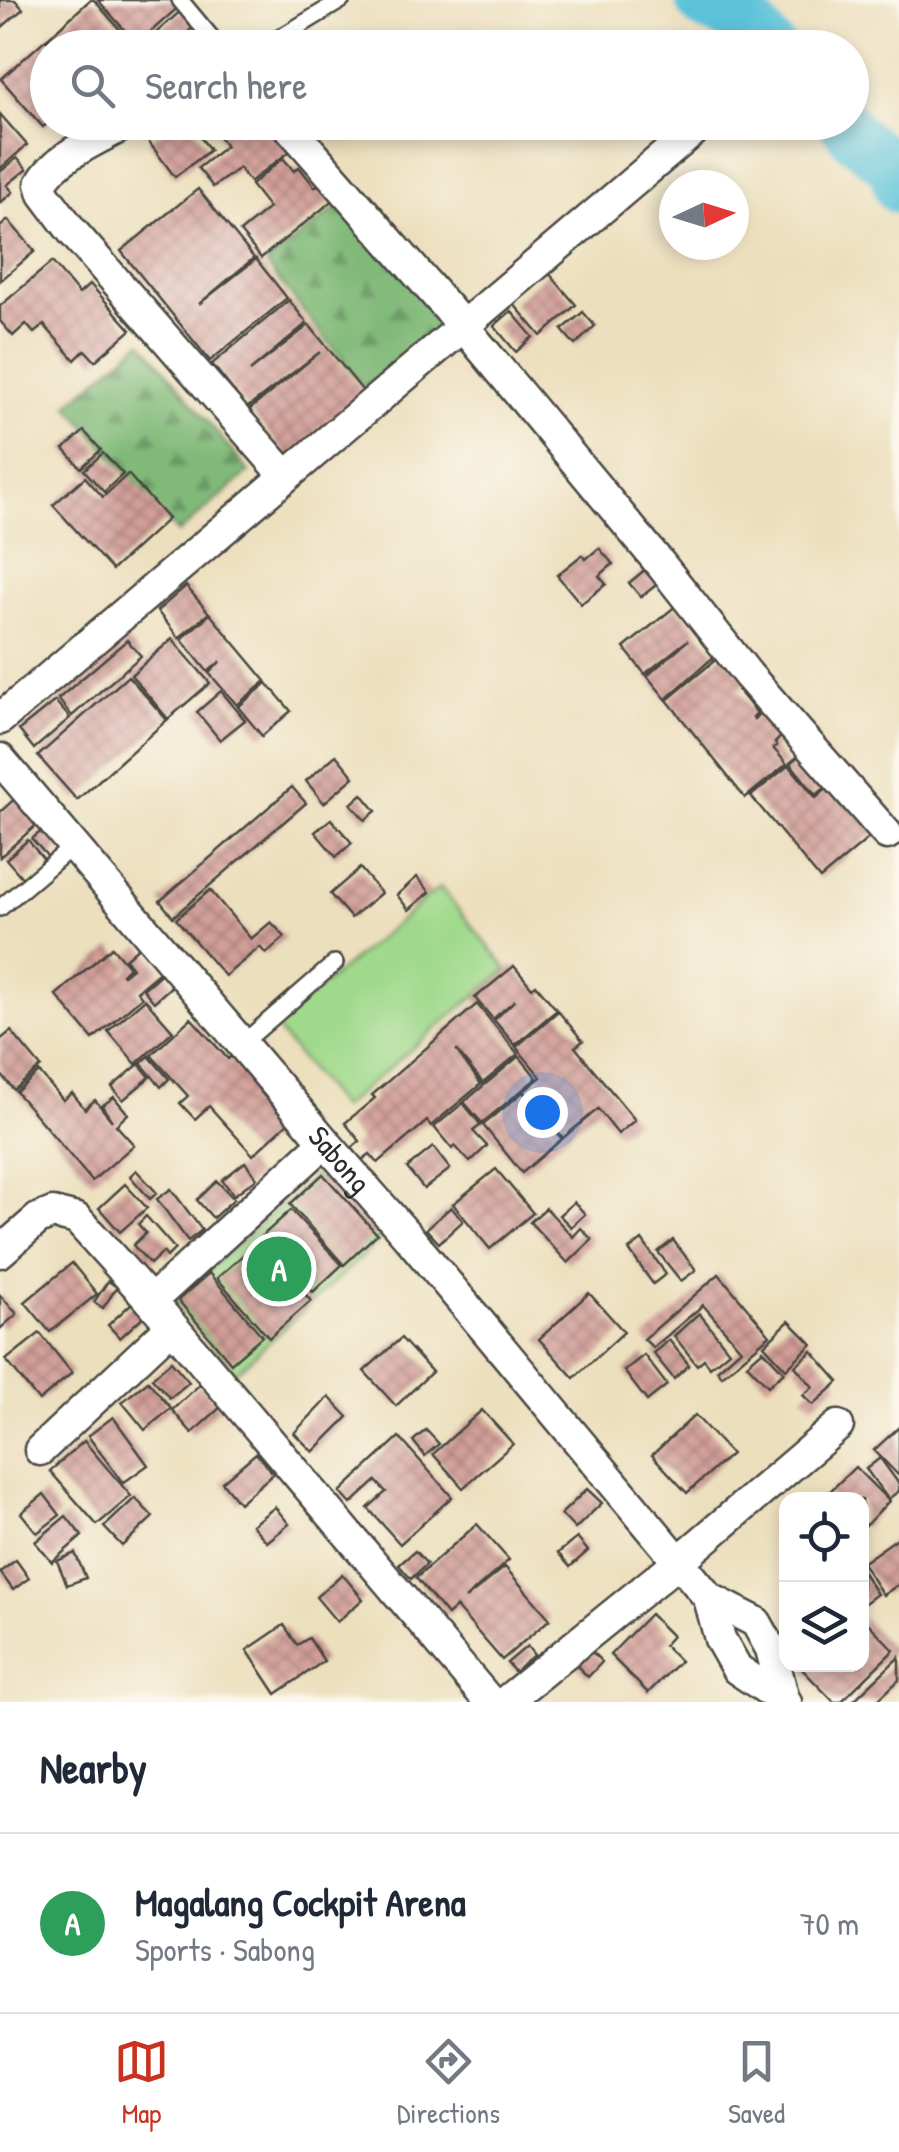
<!DOCTYPE html>
<meta charset="utf-8">
<style>
body{margin:0;font-family:"Patrick Hand",sans-serif;background:#f6f6f7;color:#1f2937}
.controls{position:absolute;right:30px;bottom:30px;display:grid;overflow:hidden;border-radius:20px;box-shadow:0 5px 15px #0003}
.controls button{width:90px;height:90px;display:grid;place-items:center;padding:0;border:0;border-bottom:2px solid #e0e1e3;background:#fff;color:#1f2937;font:50px sans-serif}
.compass{position:absolute;left:659px;top:170px;width:90px;height:90px;border-radius:50%;background:#fff;box-shadow:0 5px 15px #0003;rotate:86deg}
.you{position:absolute;left:542px;top:1112px;width:35px;height:35px;margin:-25px;border:8px solid #fff;border-radius:50%;background:#1a73e8;box-shadow:0 0 0 15px #1a73e833}
.badge{display:grid;place-items:center;width:65px;height:65px;border-radius:50%;background:#c8321e;color:#fff;font-size:32px;font-weight:700}
.pin{position:absolute;translate:-50% -50%;border:5px solid #fff;box-shadow:0 2px 10px #0006}
.list{margin:0;padding:0;list-style:none}
h2{display:flex;justify-content:space-between;align-items:center;height:130px;margin:0;padding:0 40px;font-size:42px}
h2 small{font-size:32px;font-weight:400;color:#747a83}
.list li{display:grid;grid-template-columns:65px 1fr auto;gap:30px;align-items:center;box-sizing:border-box;height:180px;padding:0 40px;border-top:2px solid #e0e1e3}
.list b{display:block;font-size:38px;white-space:nowrap}
.list p{margin:0;font-size:32px;white-space:nowrap;color:#747a83}
.list em{font-size:32px;font-style:normal;color:#747a83}
.icon{flex:none;width:55px;height:55px;fill:none;stroke:currentColor;stroke-width:2;stroke-linecap:round;stroke-linejoin:round}
.map{position:relative;flex:none;width:899px;height:1702px;overflow:hidden}
.search{position:absolute;background:#fff;box-shadow:0 5px 15px #0003;left:30px;right:30px;top:30px;height:110px;display:flex;align-items:center;gap:25px;box-sizing:border-box;padding:0 35px;border-radius:55px;color:#747a83;font-size:38px}
.sheet{height:310px;background:#fff}
nav{display:flex;justify-content:space-around;align-items:center;box-sizing:border-box;height:140px;border-top:2px solid #e0e1e3;background:#fff;font-size:28px;color:#747a83}
nav a{display:grid;justify-items:center;gap:5px}
nav .on{color:#c8321e}
.map>svg:first-child{display:block}
.grass{fill:#a0d98c;stroke:#66825c;stroke-width:2.5}
.forest{fill:url(#forest-firs);stroke:#567252;stroke-width:2.5}
.lines{fill:none;stroke-linecap:round;stroke-linejoin:round}
.river{stroke:#5cc2d9;stroke-width:50}
.building{fill:url(#building-cross-hatch)}
.lane-casing{stroke:#484641;stroke-width:20}
.street-casing{stroke:#484641;stroke-width:35}
.lane{stroke:#fff;stroke-width:15}
.street{stroke:#fff;stroke-width:30}
.labels{text-anchor:middle;dominant-baseline:central;stroke-width:8;stroke-linejoin:round;paint-order:stroke}
.street-label{font-size:30px;fill:#2b2b2b;stroke:#fbf7ec}
</style>
<div class="map">
<svg width="899" height="1702" viewBox="0 0 899 1702">
<defs>
<pattern id="forest-firs" width="22" height="20" patternUnits="userSpaceOnUse" patternTransform="scale(2.5)"><rect width="22" height="20" fill="#80b978"/><path d="M5 1l3.5 6h-7zM16 11l3.5 6h-7z" fill="#699763"/></pattern>
<pattern id="building-cross-hatch" width="8" height="8" patternUnits="userSpaceOnUse" patternTransform="scale(2.5)"><rect width="8" height="8" fill="#d29e98"/><path d="M0 0l8 8M0 8l8-8" fill="none" stroke="#ab817c"/></pattern>
</defs>
<rect width="100%" height="100%" fill="#fbf7ec"/>
<filter id="ink" filterUnits="userSpaceOnUse"><feTurbulence type="fractalNoise" baseFrequency=".01" numOctaves="2"/><feDisplacementMap in="SourceGraphic" scale="20" xChannelSelector="R" yChannelSelector="G"/><feConvolveMatrix kernelMatrix="1 2 1 2 8 2 1 2 1" color-interpolation-filters="sRGB"/></filter>
<filter id="wash" filterUnits="userSpaceOnUse"><feTurbulence type="fractalNoise" baseFrequency=".0048" numOctaves="4" result="noise"/><feDisplacementMap in="SourceGraphic" scale="40" xChannelSelector="R" yChannelSelector="G"/><feGaussianBlur stdDeviation="2.25" result="paint"/><feColorMatrix in="noise" values="0 0 0 0 0 0 0 0 0 0 0 0 0 0 0 0 0 1.4 0 .05"/><feComposite in="paint" operator="in"/></filter>
<g filter="url(#wash)">
<rect width="100%" height="100%" fill="#ecdfbd"/>
<g class="grass">
<polygon points="440,887 507,969 341,1108 274,1026"/>
<polygon points="322,1169 382,1238 235,1373 174,1301"/>
</g>
<g class="forest">
<polygon points="344,201 449,320 365,388 266,264"/>
<polygon points="142,341 249,472 178,533 68,405"/>
</g>
<g class="lines">
<g class="river">
<polyline points="700,0 706,7 754,27 771,48"/>
<polyline points="843,122 852,135 894,168 899,189"/>
</g>
</g>
<g id="blocks">
<g class="building">
<polygon points="0,0 15,0 23,9 0,29"/>
<polygon points="90,0 94,0 136,48 56,48 48,38"/>
<polygon points="98,0 178,0 182,4 137,44"/>
<polygon points="185,7 198,23 171,48 139,48"/>
<polygon points="46,39 53,48 48,48 48,123 43,127 1,79"/>
<polygon points="0,114 27,145 0,169"/>
<polygon points="172,122 189,122 210,150 175,177 148,141"/>
<polygon points="208,122 261,122 268,131 280,122 298,145 250,182 239,168 213,187 198,168 226,146"/>
<polygon points="17,158 27,169 7,185 13,192 0,203 0,172"/>
<polygon points="283,158 294,171 299,167 315,187 328,177 341,194 261,258 240,232 269,208 251,185"/>
<polygon points="198,189 254,258 199,304 256,259 287,298 210,361 121,251"/>
<polygon points="8,220 35,251 0,281 0,227"/>
<polygon points="52,262 79,294 90,284 131,330 95,361 85,350 75,360 44,325 34,333 26,324 13,336 0,321 0,306"/>
<polygon points="548,272 576,305 541,336 513,303"/>
<polygon points="289,300 307,323 250,371 309,325 367,396 290,460 249,410 320,352 247,408 212,364"/>
<polygon points="511,311 533,337 516,352 494,326"/>
<polygon points="583,312 595,326 575,345 562,330"/>
<polygon points="84,431 101,450 81,468 64,449"/>
<polygon points="103,453 123,474 104,492 84,470"/>
<polygon points="128,474 168,519 112,570 53,505 85,477 103,497"/>
<polygon points="599,548 613,564 599,576 606,584 581,604 557,575 582,555 586,559"/>
<polygon points="654,562 666,577 641,597 629,583"/>
<polygon points="186,586 209,613 179,638 157,611"/>
<polygon points="677,605 717,654 666,699 647,676 688,640 645,674 624,648"/>
<polygon points="210,614 266,681 237,705 209,673 221,661 208,672 181,639"/>
<polygon points="172,639 210,683 168,719 131,675"/>
<polygon points="127,640 141,656 72,716 58,699"/>
<polygon points="725,652 749,681 738,690 757,713 753,717 754,719 767,708 787,730 775,743 777,746 773,748 787,764 745,798 667,700"/>
<polygon points="128,676 167,720 77,800 38,756"/>
<polygon points="267,683 291,711 262,736 238,707"/>
<polygon points="221,691 245,720 220,740 197,712"/>
<polygon points="55,701 70,718 34,749 19,730"/>
<polygon points="807,749 834,781 816,795 790,763"/>
<polygon points="336,755 354,777 324,803 306,781"/>
<polygon points="789,765 816,798 835,782 876,832 820,879 751,796"/>
<polygon points="292,787 306,803 173,917 160,901"/>
<polygon points="20,794 42,820 0,857 0,812"/>
<polygon points="362,794 376,811 365,820 351,804"/>
<polygon points="331,819 352,843 336,857 315,832"/>
<polygon points="47,826 64,846 50,859 32,839"/>
<polygon points="28,840 46,862 25,881 6,859"/>
<polygon points="360,868 381,893 351,918 330,894"/>
<polygon points="417,877 430,892 409,910 397,895"/>
<polygon points="210,890 251,939 271,922 285,937 266,954 260,947 225,976 176,919"/>
<polygon points="141,945 162,970 137,991 142,997 93,1039 56,995 112,947 129,967 122,974 123,975 132,968 125,959"/>
<polygon points="514,966 532,988 536,985 557,1010 515,1045 494,1020 515,1000 493,1019 475,998"/>
<polygon points="164,971 174,984 154,1002 143,989"/>
<polygon points="145,999 173,1031 136,1064 108,1031"/>
<polygon points="477,1004 518,1054 483,1083 456,1050 481,1084 431,1126 427,1121 378,1163 370,1154 362,1160 352,1148 360,1141 345,1123 375,1098 372,1095"/>
<polygon points="558,1011 583,1041 575,1047 635,1120 618,1134 598,1109 563,1138 524,1091 541,1077 516,1047"/>
<polygon points="191,1018 228,1059 235,1053 264,1086 259,1090 288,1123 253,1155 209,1106 195,1119 180,1103 188,1096 151,1055"/>
<polygon points="11,1031 41,1067 14,1090 0,1073 0,1040"/>
<polygon points="149,1056 169,1079 161,1087 141,1063"/>
<polygon points="519,1056 537,1078 482,1123 464,1102"/>
<polygon points="139,1064 150,1077 123,1100 112,1087"/>
<polygon points="39,1072 63,1100 72,1093 85,1109 95,1100 112,1121 102,1106 114,1097 128,1114 116,1125 134,1145 92,1181 16,1092"/>
<polygon points="523,1092 562,1139 522,1173 483,1125"/>
<polygon points="463,1103 481,1125 473,1131 487,1146 470,1162 455,1146 452,1149 434,1127"/>
<polygon points="433,1147 450,1169 424,1189 407,1168"/>
<polygon points="245,1162 257,1178 234,1195 222,1180"/>
<polygon points="496,1169 533,1213 490,1249 453,1204"/>
<polygon points="136,1170 157,1193 150,1199 130,1176"/>
<polygon points="323,1174 377,1234 344,1265 290,1204"/>
<polygon points="217,1181 234,1199 213,1218 197,1200"/>
<polygon points="125,1184 147,1208 120,1232 99,1208"/>
<polygon points="171,1189 202,1230 188,1241 157,1199"/>
<polygon points="574,1202 585,1214 571,1227 559,1215"/>
<polygon points="451,1207 463,1221 439,1243 426,1229"/>
<polygon points="546,1208 573,1237 581,1228 592,1240 568,1263 530,1222"/>
<polygon points="291,1210 342,1265 313,1292 262,1236"/>
<polygon points="146,1216 175,1249 167,1257 163,1252 150,1264 133,1245 146,1233 138,1224"/>
<polygon points="642,1240 666,1274 653,1284 629,1250"/>
<polygon points="673,1240 696,1270 681,1281 658,1252"/>
<polygon points="259,1241 311,1301 269,1338 217,1278"/>
<polygon points="72,1263 97,1294 50,1332 25,1302"/>
<polygon points="209,1273 262,1336 231,1363 178,1300"/>
<polygon points="719,1274 770,1335 722,1376 717,1370 741,1349 703,1305 653,1348 644,1339"/>
<polygon points="108,1281 117,1287 103,1308 94,1302"/>
<polygon points="589,1293 624,1332 574,1378 539,1339"/>
<polygon points="0,1295 17,1314 0,1329"/>
<polygon points="133,1302 145,1315 120,1338 108,1325"/>
<polygon points="699,1313 729,1351 710,1367 704,1359 697,1365 674,1336"/>
<polygon points="789,1321 812,1344 786,1369 764,1345"/>
<polygon points="40,1333 72,1373 39,1401 6,1360"/>
<polygon points="401,1338 432,1372 396,1406 364,1371"/>
<polygon points="669,1340 689,1365 674,1379 653,1353"/>
<polygon points="763,1350 784,1372 768,1386 747,1364"/>
<polygon points="812,1351 839,1382 813,1405 803,1395 813,1387 795,1366"/>
<polygon points="644,1355 667,1385 647,1401 624,1371"/>
<polygon points="171,1361 189,1382 170,1398 152,1378"/>
<polygon points="148,1381 171,1408 145,1430 122,1402"/>
<polygon points="200,1384 221,1407 192,1433 172,1410"/>
<polygon points="329,1397 348,1417 313,1452 294,1433"/>
<polygon points="482,1410 513,1444 463,1488 433,1454"/>
<polygon points="695,1415 731,1454 687,1493 652,1455"/>
<polygon points="113,1417 148,1465 123,1483 88,1436"/>
<polygon points="899,1427 899,1476 874,1450"/>
<polygon points="426,1430 439,1444 425,1456 413,1441"/>
<polygon points="399,1437 452,1497 400,1544 368,1508 386,1492 376,1481 351,1504 340,1492"/>
<polygon points="84,1441 131,1496 97,1525 50,1471"/>
<polygon points="256,1453 273,1474 239,1503 222,1482"/>
<polygon points="880,1458 899,1484 899,1491 888,1499 866,1469"/>
<polygon points="855,1467 889,1501 862,1529 862,1500 832,1500 827,1494"/>
<polygon points="587,1489 602,1503 575,1529 561,1514"/>
<polygon points="44,1494 60,1515 37,1533 21,1513"/>
<polygon points="135,1498 153,1517 122,1546 104,1527"/>
<polygon points="275,1507 289,1524 267,1542 252,1525"/>
<polygon points="66,1516 82,1536 52,1562 35,1542"/>
<polygon points="477,1524 509,1560 465,1599 505,1567 550,1619 502,1660 456,1607 447,1615 416,1578"/>
<polygon points="899,1537 899,1584 883,1595 862,1563"/>
<polygon points="577,1538 588,1551 570,1567 558,1553"/>
<polygon points="415,1551 427,1564 411,1579 399,1565"/>
<polygon points="75,1553 86,1578 67,1585 57,1561"/>
<polygon points="16,1560 29,1578 13,1590 0,1572"/>
<polygon points="862,1571 877,1594 862,1605"/>
<polygon points="342,1574 363,1599 337,1622 316,1597"/>
<polygon points="650,1614 672,1636 664,1645 680,1661 648,1693 610,1655"/>
<polygon points="862,1617 894,1650 841,1702 834,1702 802,1669 807,1664 862,1664"/>
<polygon points="284,1625 297,1645 309,1638 324,1661 276,1694 247,1650"/>
<polygon points="527,1646 534,1655 515,1672 507,1663"/>
<polygon points="591,1651 602,1662 588,1677 577,1666"/>
<polygon points="899,1657 899,1680 876,1702 852,1702"/>
</g>
</g>
</g>
<g filter="url(#ink)">
<use href="#blocks" fill-opacity="0" stroke="#484641" stroke-width="2.5"/>
<g class="lines">
<g class="lane-casing">
<g id="lane">
<polyline points="180,0 220,48"/>
<polyline points="263,48 342,0"/>
<polyline points="0,908 73,846"/>
<polyline points="243,1043 335,963"/>
</g>
</g>
<g class="street-casing">
<g id="street">
<path d="M129 122C101 138 56 155 41 184L44 194 72 231 285 475"/>
<polyline points="285,122 464,327 662,566 748,675 887,834"/>
<path d="M0 719C234 519 470 322 704 122"/>
<path id="s1" d="M0 759 325 1142 411 1240 709 1598 756 1622 771 1649 784 1700"/>
<polyline points="0,1252 38,1219 53,1213 77,1219 151,1301 490,1702"/>
<polyline points="151,1301 325,1142"/>
<polyline points="40,1450 171,1327"/>
<polyline points="709,1598 720,1639 737,1669 786,1702"/>
<polyline points="505,1702 678,1562 838,1426"/>
</g>
</g>
<use href="#lane" class="lane"/>
<use href="#street" class="street"/>
</g>
</g>
<g class="labels">
<g class="street-label">
<text stroke="none"><textPath href="#s1" startOffset="525">Sabong</textPath></text>
</g>
</g>
</svg>
<div class="controls">
<button><svg class="icon" aria-label="locate" viewBox="0 0 24 24"><circle cx="12" cy="12" r="6"/><path d="M12 2v4M12 18v4M2 12h4M18 12h4"/></svg></button>
<button><svg class="icon" aria-label="layers" viewBox="0 0 24 24"><path d="M12 4l9 5-9 5-9-5zM3 14l9 5 9-5"/></svg></button>
</div>
<svg class="compass" viewBox="-18 -18 36 36"><path d="M0-13l5 13h-10z" fill="#e53935"/><path d="M0 13l5-13h-10z" fill="#747a83"/></svg>
<div class="you"></div>
<div class="pin badge" style="left:279px;top:1269px;background:#2e9e5b">A</div>
<div class="search"><svg class="icon" aria-label="search" viewBox="0 0 24 24"><circle cx="10" cy="10" r="6"/><path d="M15 15l6 6"/></svg>Search here</div>
</div>
<section class="sheet">
<h2>Nearby<small></small></h2>
<ul class="list">
<li><span class="badge" style="background:#2e9e5b">A</span><div><b>Magalang Cockpit Arena</b><p>Sports · Sabong</p></div><em>70 m</em></li>
</ul>
</section>
<nav>
<a class="on"><svg class="icon" aria-label="map" viewBox="0 0 24 24"><path d="M3 6l6-2 6 2 6-2v14l-6 2-6-2-6 2zM9 4v14M15 6v14"/></svg>Map</a>
<a><svg class="icon" aria-label="directions" viewBox="0 0 24 24"><path d="M12 3l9 9-9 9-9-9zM9 14v-3h6M13 9l2 2-2 2"/></svg>Directions</a>
<a><svg class="icon" aria-label="saved" viewBox="0 0 24 24"><path d="M7 4h10v16l-5-4-5 4z"/></svg>Saved</a>
</nav>
